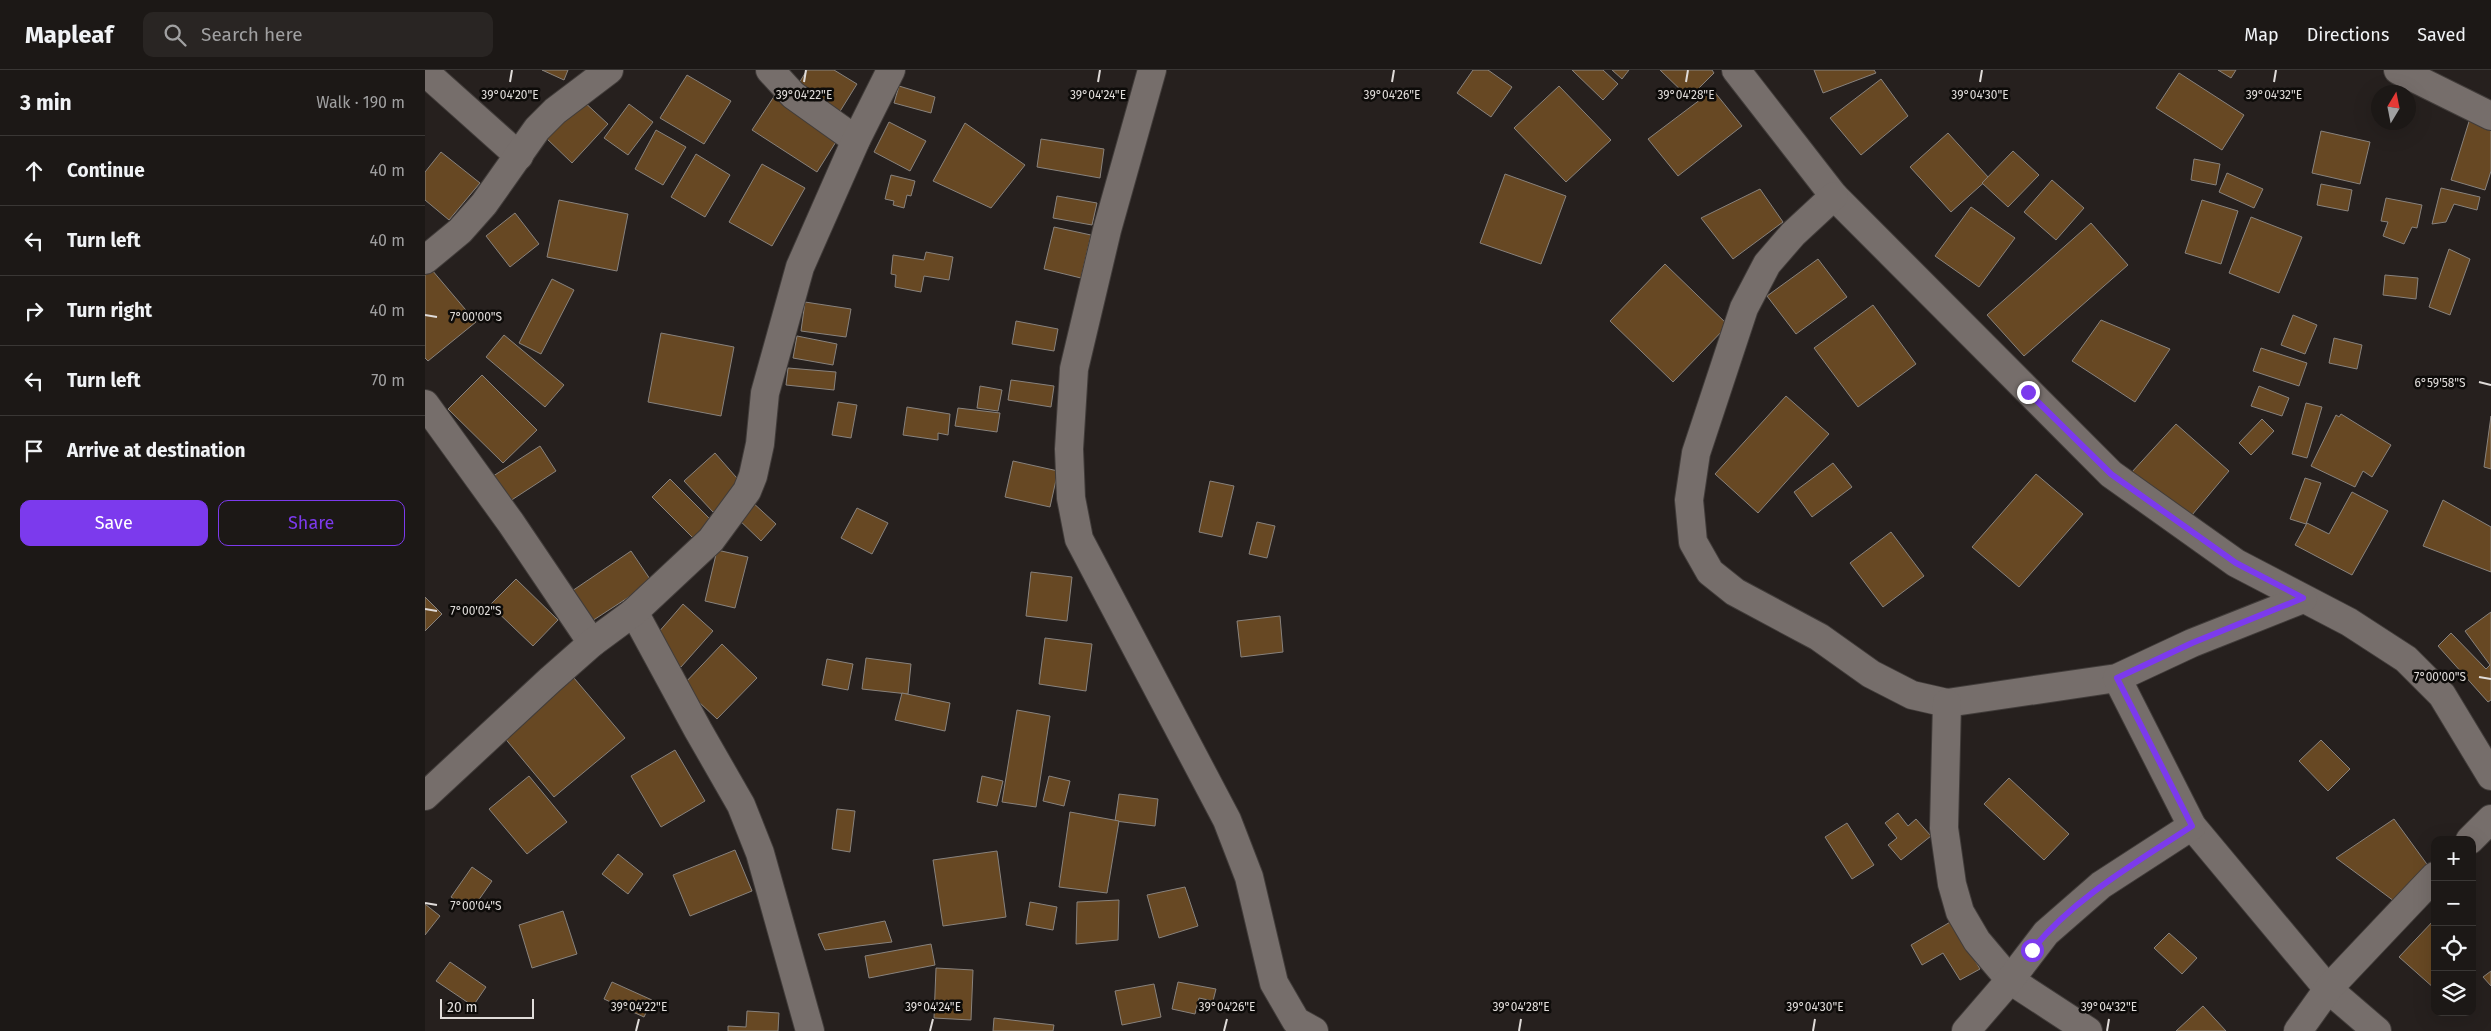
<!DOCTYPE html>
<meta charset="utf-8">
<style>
body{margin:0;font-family:"Fira Sans",sans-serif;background:#292523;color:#f1f3f6}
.controls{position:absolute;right:15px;bottom:15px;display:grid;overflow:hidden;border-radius:10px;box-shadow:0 5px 20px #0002}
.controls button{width:45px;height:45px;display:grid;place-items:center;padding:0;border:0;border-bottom:1px solid #3a3735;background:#1c1816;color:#f1f3f6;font:25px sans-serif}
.compass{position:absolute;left:1946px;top:15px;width:45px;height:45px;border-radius:50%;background:#1c1816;box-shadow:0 5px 20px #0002;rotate:10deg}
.scale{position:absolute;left:15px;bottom:12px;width:94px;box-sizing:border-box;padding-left:5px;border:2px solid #e0dcda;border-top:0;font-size:14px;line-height:18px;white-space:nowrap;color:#e0dcda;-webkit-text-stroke:4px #0d0b09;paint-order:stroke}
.stop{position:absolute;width:15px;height:15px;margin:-11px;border:4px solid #7c3aed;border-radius:50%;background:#fff}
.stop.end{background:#7c3aed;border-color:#fff;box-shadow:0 1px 5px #0008}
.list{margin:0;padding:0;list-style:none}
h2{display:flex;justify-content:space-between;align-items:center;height:65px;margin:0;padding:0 20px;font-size:21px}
h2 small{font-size:16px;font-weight:400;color:#a0a0a1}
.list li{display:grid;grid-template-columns:32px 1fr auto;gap:15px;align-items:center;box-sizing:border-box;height:70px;padding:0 20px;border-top:1px solid #3a3735}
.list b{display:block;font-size:19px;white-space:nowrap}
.list em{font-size:16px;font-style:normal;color:#a0a0a1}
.actions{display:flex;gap:10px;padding:15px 20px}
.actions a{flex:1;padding:11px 0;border:1px solid #7c3aed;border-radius:10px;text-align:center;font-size:18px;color:#7c3aed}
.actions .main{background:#7c3aed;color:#fff}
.icon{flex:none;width:28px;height:28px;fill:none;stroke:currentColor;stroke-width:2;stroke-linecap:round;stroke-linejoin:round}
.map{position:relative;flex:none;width:2066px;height:961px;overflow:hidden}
header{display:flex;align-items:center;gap:30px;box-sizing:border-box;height:70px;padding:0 25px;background:#1c1816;border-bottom:1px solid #3a3735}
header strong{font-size:24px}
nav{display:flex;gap:28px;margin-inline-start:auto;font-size:18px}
.search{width:350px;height:45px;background:#292523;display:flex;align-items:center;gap:12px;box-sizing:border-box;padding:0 18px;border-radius:10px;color:#a0a0a1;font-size:19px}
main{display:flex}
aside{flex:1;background:#1c1816}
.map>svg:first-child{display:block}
.building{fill:#674823;stroke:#88827d}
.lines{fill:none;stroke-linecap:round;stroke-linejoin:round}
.minor-casing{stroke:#413c3a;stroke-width:30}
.minor{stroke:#766e6b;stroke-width:28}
.route{stroke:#7c3aed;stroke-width:6}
.ticks{fill:none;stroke:#e0dcda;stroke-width:2}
.ticks-label{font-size:12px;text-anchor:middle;fill:#e0dcda;stroke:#0d0b09;stroke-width:5;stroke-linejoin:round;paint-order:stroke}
</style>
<header>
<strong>Mapleaf</strong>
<div class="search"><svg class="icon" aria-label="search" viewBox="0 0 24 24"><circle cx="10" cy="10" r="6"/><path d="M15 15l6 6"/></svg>Search here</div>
<nav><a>Map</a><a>Directions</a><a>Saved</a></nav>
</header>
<main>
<aside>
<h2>3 min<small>Walk · 190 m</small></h2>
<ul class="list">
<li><svg class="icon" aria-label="ahead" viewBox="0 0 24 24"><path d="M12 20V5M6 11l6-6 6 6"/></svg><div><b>Continue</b></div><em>40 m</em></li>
<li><svg class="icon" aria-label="left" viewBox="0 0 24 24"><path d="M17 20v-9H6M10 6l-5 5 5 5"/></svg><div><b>Turn left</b></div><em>40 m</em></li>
<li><svg class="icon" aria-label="right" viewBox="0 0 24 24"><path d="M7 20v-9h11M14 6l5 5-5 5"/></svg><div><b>Turn right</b></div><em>40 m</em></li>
<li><svg class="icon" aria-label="left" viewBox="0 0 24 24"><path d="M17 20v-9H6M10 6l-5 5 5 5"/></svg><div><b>Turn left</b></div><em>70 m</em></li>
<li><svg class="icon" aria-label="arrive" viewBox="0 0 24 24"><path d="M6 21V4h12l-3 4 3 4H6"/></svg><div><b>Arrive at destination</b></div></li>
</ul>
<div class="actions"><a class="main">Save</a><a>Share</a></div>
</aside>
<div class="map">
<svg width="2066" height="961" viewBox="0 0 2066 961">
<rect width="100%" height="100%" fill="#26201e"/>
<g class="building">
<polygon points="117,0 143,0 139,10"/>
<polygon points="382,0 409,0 432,14 414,43 371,18"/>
<polygon points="1048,0 1063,0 1087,17 1066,47 1032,23"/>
<polygon points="1147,0 1178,0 1193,14 1178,30"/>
<polygon points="1187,0 1204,0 1197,9"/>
<polygon points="1235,0 1287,0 1289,3 1264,28"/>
<polygon points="1389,0 1449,0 1451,3 1398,23"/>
<polygon points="1793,0 1811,0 1806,8"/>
<polygon points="1754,3 1819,45 1797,80 1731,38"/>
<polygon points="262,5 306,31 279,74 235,48"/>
<polygon points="1456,9 1483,46 1436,85 1405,48"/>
<polygon points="474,16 510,27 506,43 469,33"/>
<polygon points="1134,16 1186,70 1141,112 1089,58"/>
<polygon points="1288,20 1317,56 1253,106 1223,69"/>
<polygon points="350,25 414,67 392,102 327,60"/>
<polygon points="156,29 183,54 147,93 120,67"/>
<polygon points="204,34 228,52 203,85 179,68"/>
<polygon points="2046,45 2066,51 2066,101 2060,120 2026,110"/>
<polygon points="464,52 501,71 485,101 449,82"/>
<polygon points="540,53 600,95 566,138 508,111"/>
<polygon points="231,60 261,77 238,115 210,99"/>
<polygon points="1896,61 1945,72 1935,114 1887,103"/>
<polygon points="1523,63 1564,108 1526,142 1485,97"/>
<polygon points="616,69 679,79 675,108 612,97"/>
<polygon points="1588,81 1614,105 1583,137 1557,113"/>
<polygon points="16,82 55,113 24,150 0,130 0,102"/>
<polygon points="271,84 305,105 280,147 246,127"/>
<polygon points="1769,89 1795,94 1791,115 1766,110"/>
<polygon points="337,94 380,118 347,176 304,152"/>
<polygon points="1802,103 1838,119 1829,138 1794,122"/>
<polygon points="1080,104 1141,126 1116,194 1055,173"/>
<polygon points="466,105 490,111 486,126 482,125 479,138 468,135 469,131 460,129"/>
<polygon points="1627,110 1659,138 1631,170 1599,142"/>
<polygon points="1896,114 1927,120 1923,141 1892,135"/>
<polygon points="2016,118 2055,127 2052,140 2029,134 2021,152 2007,154"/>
<polygon points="1335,119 1358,152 1308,189 1276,148"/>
<polygon points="632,126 672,133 667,155 628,148"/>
<polygon points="1961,128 1997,135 1992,158 1987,157 1979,174 1958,166 1963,152 1956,151"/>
<polygon points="134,130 203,144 192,201 122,187"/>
<polygon points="1777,130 1813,141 1796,194 1760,183"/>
<polygon points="1546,137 1590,168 1554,217 1510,186"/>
<polygon points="90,143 114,174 85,197 61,166"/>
<polygon points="1826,147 1877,167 1854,223 1804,203"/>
<polygon points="1666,153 1703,195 1599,286 1562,245"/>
<polygon points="629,157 666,165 656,208 619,199"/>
<polygon points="2024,179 2045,189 2025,245 2004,237"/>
<polygon points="501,182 528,187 524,210 499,206 496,222 470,217 471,205 466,204 468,185 499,190"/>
<polygon points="1393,189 1422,227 1371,264 1342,226"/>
<polygon points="1240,194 1303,255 1248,312 1185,251"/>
<polygon points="7,200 51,252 3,291 0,288 0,205"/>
<polygon points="1960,205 1993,208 1991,229 1958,225"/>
<polygon points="127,209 149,220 116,284 94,273"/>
<polygon points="380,232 426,239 421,267 376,261"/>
<polygon points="1448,235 1491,294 1433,337 1389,278"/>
<polygon points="1868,245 1892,255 1880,284 1856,275"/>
<polygon points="1676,250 1745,279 1710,332 1647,291"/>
<polygon points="591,251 633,259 629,281 587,274"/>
<polygon points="236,263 309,277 296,346 223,332"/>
<polygon points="79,265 139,315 120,337 61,287"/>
<polygon points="372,266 412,274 408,295 368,288"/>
<polygon points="1909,268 1937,275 1932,299 1904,293"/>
<polygon points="1836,278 1882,293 1874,316 1828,301"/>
<polygon points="363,298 411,302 409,320 361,315"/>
<polygon points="57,305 112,360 78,393 23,339"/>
<polygon points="586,310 629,316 626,337 583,330"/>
<polygon points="555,316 577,320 573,341 552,338"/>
<polygon points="1834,316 1864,328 1857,346 1826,336"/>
<polygon points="1361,326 1404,364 1333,443 1290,404"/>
<polygon points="413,332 432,335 426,368 407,365"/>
<polygon points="1881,333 1897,337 1882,388 1867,384"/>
<polygon points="482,337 525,344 523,365 513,363 513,370 478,365"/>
<polygon points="533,338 575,343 572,362 530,356"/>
<polygon points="1916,344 1966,375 1947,407 1938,401 1930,417 1886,396 1911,345 1914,347"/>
<polygon points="2066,346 2066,399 2059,397"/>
<polygon points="1837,349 1849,361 1826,385 1814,373"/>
<polygon points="1751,354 1804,401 1767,445 1706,403"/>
<polygon points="115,376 131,401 79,435 62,410"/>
<polygon points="290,383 318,415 288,442 259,411"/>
<polygon points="588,391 633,401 625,437 580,427"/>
<polygon points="1408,393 1427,417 1387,447 1369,422"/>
<polygon points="1611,404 1658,444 1594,517 1547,477"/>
<polygon points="1880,408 1896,413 1881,454 1865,449"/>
<polygon points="245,409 286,450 268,468 227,427"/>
<polygon points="785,411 809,416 797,467 774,462"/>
<polygon points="1927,422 1963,441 1927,505 1870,475 1882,453 1904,464"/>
<polygon points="325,430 351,454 336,471 310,446"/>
<polygon points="2018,430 2066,457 2066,502 1998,476"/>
<polygon points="432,438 463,453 447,484 416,468"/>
<polygon points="832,452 850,456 842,488 824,484"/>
<polygon points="1466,462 1499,506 1458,537 1425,493"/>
<polygon points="292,480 323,487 310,538 280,531"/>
<polygon points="206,481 227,512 167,551 147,521"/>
<polygon points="606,502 647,507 642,551 601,546"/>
<polygon points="91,509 133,550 108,576 65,535"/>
<polygon points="0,527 17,544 0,561"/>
<polygon points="258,534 288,561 256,597 226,571"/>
<polygon points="2066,542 2066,630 2063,632 2013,576 2026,563 2061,599 2065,595 2040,561"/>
<polygon points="855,546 858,582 816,587 812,551"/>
<polygon points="620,568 667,574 661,621 614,614"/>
<polygon points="297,574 332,608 292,649 257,616"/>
<polygon points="441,588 486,594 483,624 437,619"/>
<polygon points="402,589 428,594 423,620 397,615"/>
<polygon points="149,608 200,668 129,727 78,666"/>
<polygon points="477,623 525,633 520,661 470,650"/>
<polygon points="592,640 625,646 611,737 577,732"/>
<polygon points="1896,670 1925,699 1903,721 1874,691"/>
<polygon points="250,680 280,731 236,757 206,706"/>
<polygon points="104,706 142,752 102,784 64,739"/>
<polygon points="557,706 578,711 572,736 552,732"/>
<polygon points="624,706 645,711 639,736 618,731"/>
<polygon points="1584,708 1644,764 1619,790 1559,734"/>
<polygon points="694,724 733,729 730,756 690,751"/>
<polygon points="412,739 430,741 425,782 407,779"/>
<polygon points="645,742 694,751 682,823 634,817"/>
<polygon points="1473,743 1483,756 1491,749 1506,766 1476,790 1463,775 1472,768 1460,753"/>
<polygon points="1969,749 2004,797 1973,834 1911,788"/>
<polygon points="1422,753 1449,795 1427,809 1400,767"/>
<polygon points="310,780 327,821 265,846 248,805"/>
<polygon points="572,781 581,847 518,856 508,790"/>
<polygon points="193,784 218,804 203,824 177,804"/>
<polygon points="47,797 67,811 46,841 26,827"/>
<polygon points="760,817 773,856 734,868 722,825"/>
<polygon points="694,830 693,870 651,874 652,832"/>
<polygon points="605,832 632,837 628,860 601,855"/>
<polygon points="0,834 15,846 0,865"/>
<polygon points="138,841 152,884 107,898 94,855"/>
<polygon points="2010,849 2010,919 1974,887"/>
<polygon points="460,851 467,872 400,880 393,864"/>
<polygon points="1527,851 1555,899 1535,910 1518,883 1497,895 1486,875"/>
<polygon points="1744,863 1772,888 1757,904 1729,878"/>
<polygon points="506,874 510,895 444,908 440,886"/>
<polygon points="25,892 61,917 48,936 11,911"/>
<polygon points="511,898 548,900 546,950 509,948"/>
<polygon points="2066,901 2066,916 2058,907"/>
<polygon points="187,912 227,930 219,947 179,929"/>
<polygon points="753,912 791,919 788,931 774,928 770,944 747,939"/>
<polygon points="729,914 736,947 697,955 690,921"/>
<polygon points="1778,936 1801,961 1751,961"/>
<polygon points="322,941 354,943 353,961 303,961 303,956 321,957"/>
<polygon points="569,948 629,955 628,961 568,961"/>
</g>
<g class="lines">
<g class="minor-casing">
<g id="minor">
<polyline points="345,0 368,25 431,70"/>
<polyline points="727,0 682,160 649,299 644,379 646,428 654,469 802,750 824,807 849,913 871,951 889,961"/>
<polyline points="1311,0 1409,126 1686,404 1811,493 1924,552 1981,589 2017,625 2066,706"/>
<polyline points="1973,0 2066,46"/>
<polyline points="0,2 94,86"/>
<polyline points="1409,126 1368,164 1342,194 1319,238 1271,383 1264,430 1268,472 1285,502 1310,522 1394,567 1446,604 1487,625 1522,633 1692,608 1767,573 1878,529"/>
<polyline points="0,190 35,161 59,134 112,59 130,41 184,0"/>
<polyline points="0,334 86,453 167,573"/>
<polyline points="209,542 273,660 316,735 335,783 385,961"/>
<polyline points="1692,608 1767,756 1903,919 1952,961"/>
<polyline points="1522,633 1519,758 1527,814 1535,842 1552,871 1585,910 1663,961"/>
<polyline points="0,726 125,610 167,573 209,542 286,470 322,421 328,406 335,374 340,323 375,197 431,70 466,0"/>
<polyline points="2045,770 2066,749"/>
<polyline points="1541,961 1585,910 1621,863 1676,815 1767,756"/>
<polyline points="1873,961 1903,919 2010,806"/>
</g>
</g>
<use href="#minor" class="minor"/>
</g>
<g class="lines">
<path class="route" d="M1603 322 1686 404 1811 493 1878 528 1767 573 1692 608 1767 756C1711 793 1650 827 1607 880"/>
</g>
<path class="ticks" d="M85 12 87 0M379 12 381 0M673 12 675 0M967 12 969 0M1261 12 1263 0M1555 12 1557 0M1849 12 1851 0M0 245 12 247M2054 312 2066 315M0 539 12 541M2054 607 2066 609M0 833 12 835M211 961 214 949M505 961 508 949M799 961 802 949M1094 961 1096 949M1388 961 1390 949M1682 961 1684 949"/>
<g class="ticks-label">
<text x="85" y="29">39°04'20"E</text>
<text x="967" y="29">39°04'26"E</text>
<text x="1261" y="29">39°04'28"E</text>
<text x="1555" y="29">39°04'30"E</text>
<text x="379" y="29">39°04'22"E</text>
<text x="673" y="29">39°04'24"E</text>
<text x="1849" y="29">39°04'32"E</text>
<text x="51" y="251">7°00'00"S</text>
<text x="2015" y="317">6°59'58"S</text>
<text x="51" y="545">7°00'02"S</text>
<text x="2015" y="611">7°00'00"S</text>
<text x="51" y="840">7°00'04"S</text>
<text x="214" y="941">39°04'22"E</text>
<text x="508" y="941">39°04'24"E</text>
<text x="802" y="941">39°04'26"E</text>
<text x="1096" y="941">39°04'28"E</text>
<text x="1390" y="941">39°04'30"E</text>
<text x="1684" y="941">39°04'32"E</text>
</g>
</svg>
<div class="controls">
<button>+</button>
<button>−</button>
<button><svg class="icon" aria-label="locate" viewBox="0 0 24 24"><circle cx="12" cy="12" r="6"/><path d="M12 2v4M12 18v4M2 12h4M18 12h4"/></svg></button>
<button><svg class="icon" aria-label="layers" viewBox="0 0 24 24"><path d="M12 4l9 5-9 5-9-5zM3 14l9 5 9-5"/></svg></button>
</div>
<svg class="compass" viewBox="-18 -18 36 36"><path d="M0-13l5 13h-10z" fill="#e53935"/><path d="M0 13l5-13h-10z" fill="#a0a0a1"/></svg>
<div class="scale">20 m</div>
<div class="stop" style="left:1607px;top:880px"></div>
<div class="stop end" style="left:1603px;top:322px"></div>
</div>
</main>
